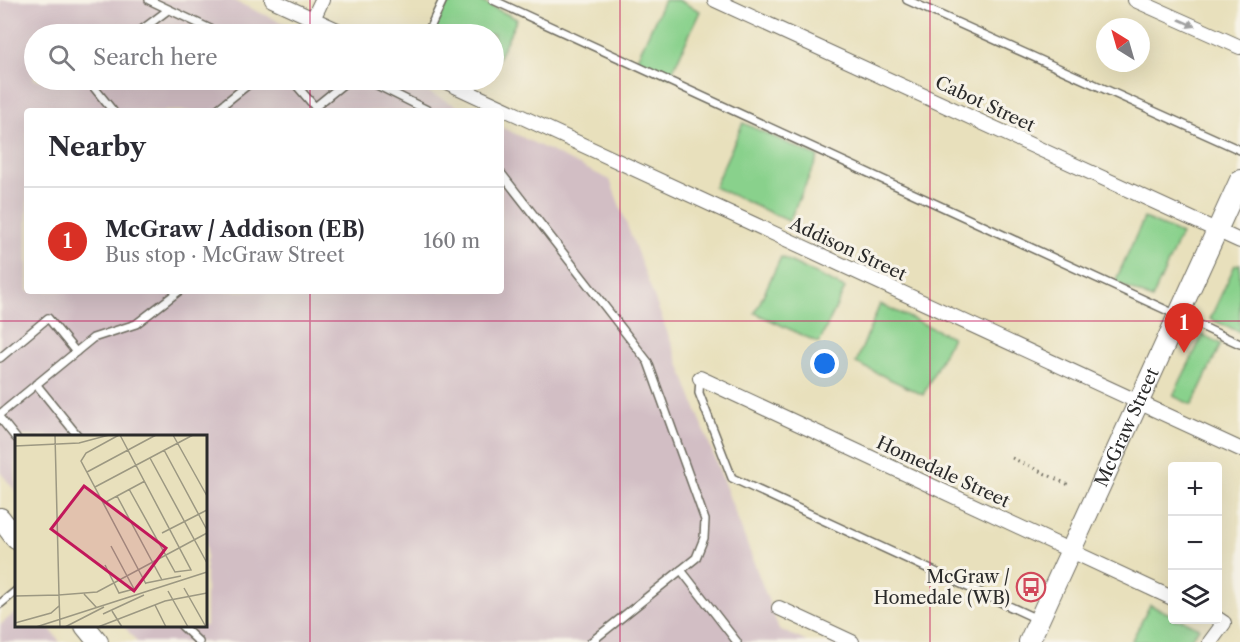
<!DOCTYPE html>
<meta charset="utf-8">
<style>
body{margin:0;font-family:"Libre Caslon Text",serif;background:#f7f7f7;color:#2b2b33}
.controls{position:absolute;right:18px;bottom:18px;display:grid;overflow:hidden;border-radius:6px;box-shadow:0 6px 24px #0002}
.controls button{width:54px;height:54px;display:grid;place-items:center;padding:0;border:0;border-bottom:2px solid #e1e1e2;background:#fff;color:#2b2b33;font:30px sans-serif}
.compass{position:absolute;left:1096px;top:18px;width:54px;height:54px;border-radius:50%;background:#fff;box-shadow:0 6px 24px #0002;rotate:323deg}
.you{position:absolute;left:825px;top:364px;width:21px;height:21px;margin:-15px;border:4px solid #fff;border-radius:50%;background:#1a73e8;box-shadow:0 0 0 9px #1a73e833}
.badge{display:grid;place-items:center;width:39px;height:39px;border-radius:50%;background:#d93025;color:#fff;font-size:20px;font-weight:700}
.pin{position:absolute;translate:-50% -50px;filter:drop-shadow(0 2px 3px #0008)}
.pin::after{content:'';position:absolute;top:32px;width:21px;height:18px;background:inherit;clip-path:polygon(0 0,100% 0,50% 100%)}
.list{margin:0;padding:0;list-style:none}
h2{display:flex;justify-content:space-between;align-items:center;height:78px;margin:0;padding:0 24px;font-size:26px}
h2 small{font-size:20px;font-weight:400;color:#7c7c81}
.list li{display:grid;grid-template-columns:39px 1fr auto;gap:18px;align-items:center;box-sizing:border-box;height:108px;padding:0 24px;border-top:2px solid #e1e1e2}
.list b{display:block;font-size:22px;white-space:nowrap}
.list p{margin:0;font-size:20px;white-space:nowrap;color:#7c7c81}
.list em{font-size:20px;font-style:normal;color:#7c7c81}
.icon{flex:none;width:33px;height:33px;fill:none;stroke:currentColor;stroke-width:2;stroke-linecap:round;stroke-linejoin:round}
.map{position:relative;flex:none;width:1240px;height:642px;overflow:hidden}
.search{position:absolute;background:#fff;box-shadow:0 6px 24px #0002;left:24px;top:24px;width:480px;height:66px;display:flex;align-items:center;gap:15px;box-sizing:border-box;padding:0 21px;border-radius:33px;color:#7c7c81;font-size:22px}
.panel{position:absolute;background:#fff;box-shadow:0 6px 24px #0002;left:24px;top:108px;width:480px;height:186px;border-radius:6px}
.map>svg:first-child{display:block}
.industrial{fill:#d2bec4}
.green{fill:#89d18c;stroke:#5a7e5c;stroke-width:1.5}
.lines{fill:none;stroke-linecap:round;stroke-linejoin:round}
.lane-casing{stroke:#6d6a5e;stroke-width:10}
.street-casing{stroke:#6d6a5e;stroke-width:16}
.secondary-casing{stroke:#6d6a5e;stroke-width:22}
.path{stroke:#6d6a5e;stroke-width:3;stroke-dasharray:1.5 4.5;stroke-linecap:butt}
.lane{stroke:#fff;stroke-width:7}
.street{stroke:#fff;stroke-width:14}
.secondary{stroke:#fff;stroke-width:20}
.oneway{fill:#a0a0a0}
.grid{fill:none;stroke:#c2185b;stroke-width:1.5;stroke-opacity:0.55}
.labels{text-anchor:middle;dominant-baseline:central;stroke-width:6;stroke-linejoin:round;paint-order:stroke}
.street-label{font-size:18px;fill:#2b2b2b;stroke:#f7f3e8}
.poi-label{font-size:18px;fill:#2b2b2b;stroke:#f7f3e8;text-anchor:end}
.inset-road{fill:none;stroke:#9c9882;stroke-width:1.5}
.view{fill:#c2185b;fill-opacity:0.15;stroke:#c2185b;stroke-width:3}
.inset-edge{fill:none;stroke:#2b2b2b;stroke-width:3}
</style>
<div class="map">
<svg width="1240" height="642" viewBox="0 0 1240 642">
<rect width="100%" height="100%" fill="#f7f3e8"/>
<filter id="ink" filterUnits="userSpaceOnUse"><feTurbulence type="fractalNoise" baseFrequency=".0167" numOctaves="2"/><feDisplacementMap in="SourceGraphic" scale="12" xChannelSelector="R" yChannelSelector="G"/><feConvolveMatrix kernelMatrix="1 2 1 2 8 2 1 2 1" color-interpolation-filters="sRGB"/></filter>
<filter id="wash" filterUnits="userSpaceOnUse"><feTurbulence type="fractalNoise" baseFrequency=".008" numOctaves="4" result="noise"/><feDisplacementMap in="SourceGraphic" scale="24" xChannelSelector="R" yChannelSelector="G"/><feGaussianBlur stdDeviation="1.35" result="paint"/><feColorMatrix in="noise" values="0 0 0 0 0 0 0 0 0 0 0 0 0 0 0 0 0 1.4 0 .05"/><feComposite in="paint" operator="in"/></filter>
<g filter="url(#wash)">
<rect width="100%" height="100%" fill="#e8e0bc"/>
<g class="industrial">
<polygon points="0,0 232,0 307,34 34,34 34,80 402,80 468,111 27,111 27,291 501,291 501,127 610,180 779,629 807,642 137,642 124,626 206,626 206,436 16,436 16,492 0,472"/>
<polygon points="16,612 16,626 48,626 60,642 0,642 0,625"/>
</g>
<g class="green">
<polygon points="449,0 478,0 517,19 494,67 494,34 432,34"/>
<polygon points="664,0 678,0 700,11 670,77 636,61"/>
<polygon points="743,123 818,157 789,221 714,187"/>
<polygon points="1144,218 1181,234 1152,299 1115,282"/>
<polygon points="781,257 845,288 819,343 755,313"/>
<polygon points="1240,264 1240,332 1210,319 1235,265"/>
<polygon points="880,304 952,337 923,395 856,363"/>
<polygon points="1203,335 1221,344 1192,405 1173,396"/>
<polygon points="1150,605 1172,615 1172,620 1183,620 1199,628 1189,642 1131,642"/>
</g>
</g>
<g filter="url(#ink)">
<g class="lines">
<g class="lane-casing">
<g id="lane">
<polyline points="149,0 221,34"/>
<polyline points="493,0 1240,344"/>
<polyline points="907,0 1240,150"/>
<polyline points="136,34 168,10"/>
<polyline points="427,34 443,0"/>
<polyline points="88,80 113,111"/>
<polyline points="292,80 315,107"/>
<polyline points="215,111 254,80"/>
<polyline points="317,111 315,107 347,81 367,80 429,111"/>
<polyline points="501,173 648,362 705,520 704,538 696,558 591,642"/>
<polyline points="0,358 48,318 76,352"/>
<polyline points="700,378 699,393 732,478 1037,619"/>
<polyline points="36,384 78,436"/>
<polyline points="0,414 93,338 136,324 179,291"/>
<polyline points="0,418 16,438"/>
<polyline points="681,570 737,642"/>
<polyline points="0,604 16,591"/>
<polyline points="182,626 199,642"/>
</g>
</g>
<g class="street-casing">
<g id="street">
<polyline points="272,0 346,34"/>
<polyline points="715,0 1240,241"/>
<polyline points="1135,0 1240,47"/>
<polyline points="313,19 322,0"/>
<polyline points="442,80 1240,449"/>
<polyline points="700,378 1172,598"/>
<polyline points="779,608 852,642"/>
<polyline points="1210,642 1224,623 1218,619"/>
</g>
</g>
<g class="secondary-casing">
<g id="secondary">
<polyline points="0,518 16,539"/>
<polyline points="85,626 98,642"/>
<path id="s1" d="M1029 642 1240 180"/>
</g>
</g>
<polyline class="path" points="1012,458 1071,486"/>
<use href="#lane" class="lane"/>
<use href="#street" class="street"/>
<use href="#secondary" class="secondary"/>
</g>
<defs><path id="oneway-solid" d="M-6-.8H1V-3.2L6.5 0L1 3.2V.8H-6Z" transform="scale(1.5)"/></defs>
<use class="oneway" href="#oneway-solid" transform="translate(1187 23) rotate(24)"/>
</g>
<path class="grid" d="M310 0V34M620 0V642M930 0V642M310 80V111M310 291V642M0 321H1240"/>
<defs>
<g id="bus-ring" transform="scale(1.5)"><circle r="9.5" fill="#f7f3e8" stroke="#d1495b" stroke-width="1.5"/><path d="M-5-6H5V4H4V6H2V4H-2V6H-4V4H-5ZM-3.5-4V0h7V-4ZM-3.5 1.2v1.5H-2V1.2ZM2 1.2v1.5H3.5V1.2Z" fill="#d1495b"/></g>
</defs>
<g fill-rule="evenodd">
<use href="#bus-ring" x="1031" y="587"/>
</g>
<g class="labels">
<g class="street-label">
<text transform="translate(985 104) rotate(25)">Cabot Street</text>
<text transform="translate(848 249) rotate(25)">Addison Street</text>
<text stroke="none"><textPath href="#s1" startOffset="236">McGraw Street</textPath></text>
<text transform="translate(943 472) rotate(25)">Homedale Street</text>
</g>
<g class="poi-label">
<text x="1010" y="577">McGraw /<tspan x="1010" dy="21">Homedale (WB)</tspan></text>
</g>
</g>
<g transform="translate(15 435)">
<rect width="192" height="192" fill="#e8e0bc"/>
<path class="inset-road" d="M40 0 44 160 82 157 192 98M104 0 71 18 66 26 131 149M105 0 176 135 160 137 114 54M158 0 192 61M0 11 64 8 94 0M149 15 192 95M135 23 192 128M72 37 141 0M80 52 178 0M102 61 147 145M89 68 130 46M147 98 192 75M90 130 104 158 119 154 96 111M131 148 166 141M169 153 191 192M153 156 173 192M69 159 82 173M0 161 44 160 45 192M140 170 151 192M97 176 107 192M88 179 129 160M0 188 36 178 44 171M21 192 192 137M50 192 89 172M83 192 150 166 192 158"/>
<path class="view" d="M69 51 151 113 119 156 36 94Z"/>
<rect width="192" height="192" class="inset-edge"/>
</g>
</svg>
<div class="controls">
<button>+</button>
<button>−</button>
<button><svg class="icon" aria-label="layers" viewBox="0 0 24 24"><path d="M12 4l9 5-9 5-9-5zM3 14l9 5 9-5"/></svg></button>
</div>
<svg class="compass" viewBox="-18 -18 36 36"><path d="M0-13l5 13h-10z" fill="#e53935"/><path d="M0 13l5-13h-10z" fill="#7c7c81"/></svg>
<div class="you"></div>
<div class="pin badge" style="left:1184px;top:353px">1</div>
<div class="search"><svg class="icon" aria-label="search" viewBox="0 0 24 24"><circle cx="10" cy="10" r="6"/><path d="M15 15l6 6"/></svg>Search here</div>
<section class="panel">
<h2>Nearby<small></small></h2>
<ul class="list">
<li><span class="badge">1</span><div><b>McGraw / Addison (EB)</b><p>Bus stop · McGraw Street</p></div><em>160 m</em></li>
</ul>
</section>
</div>
